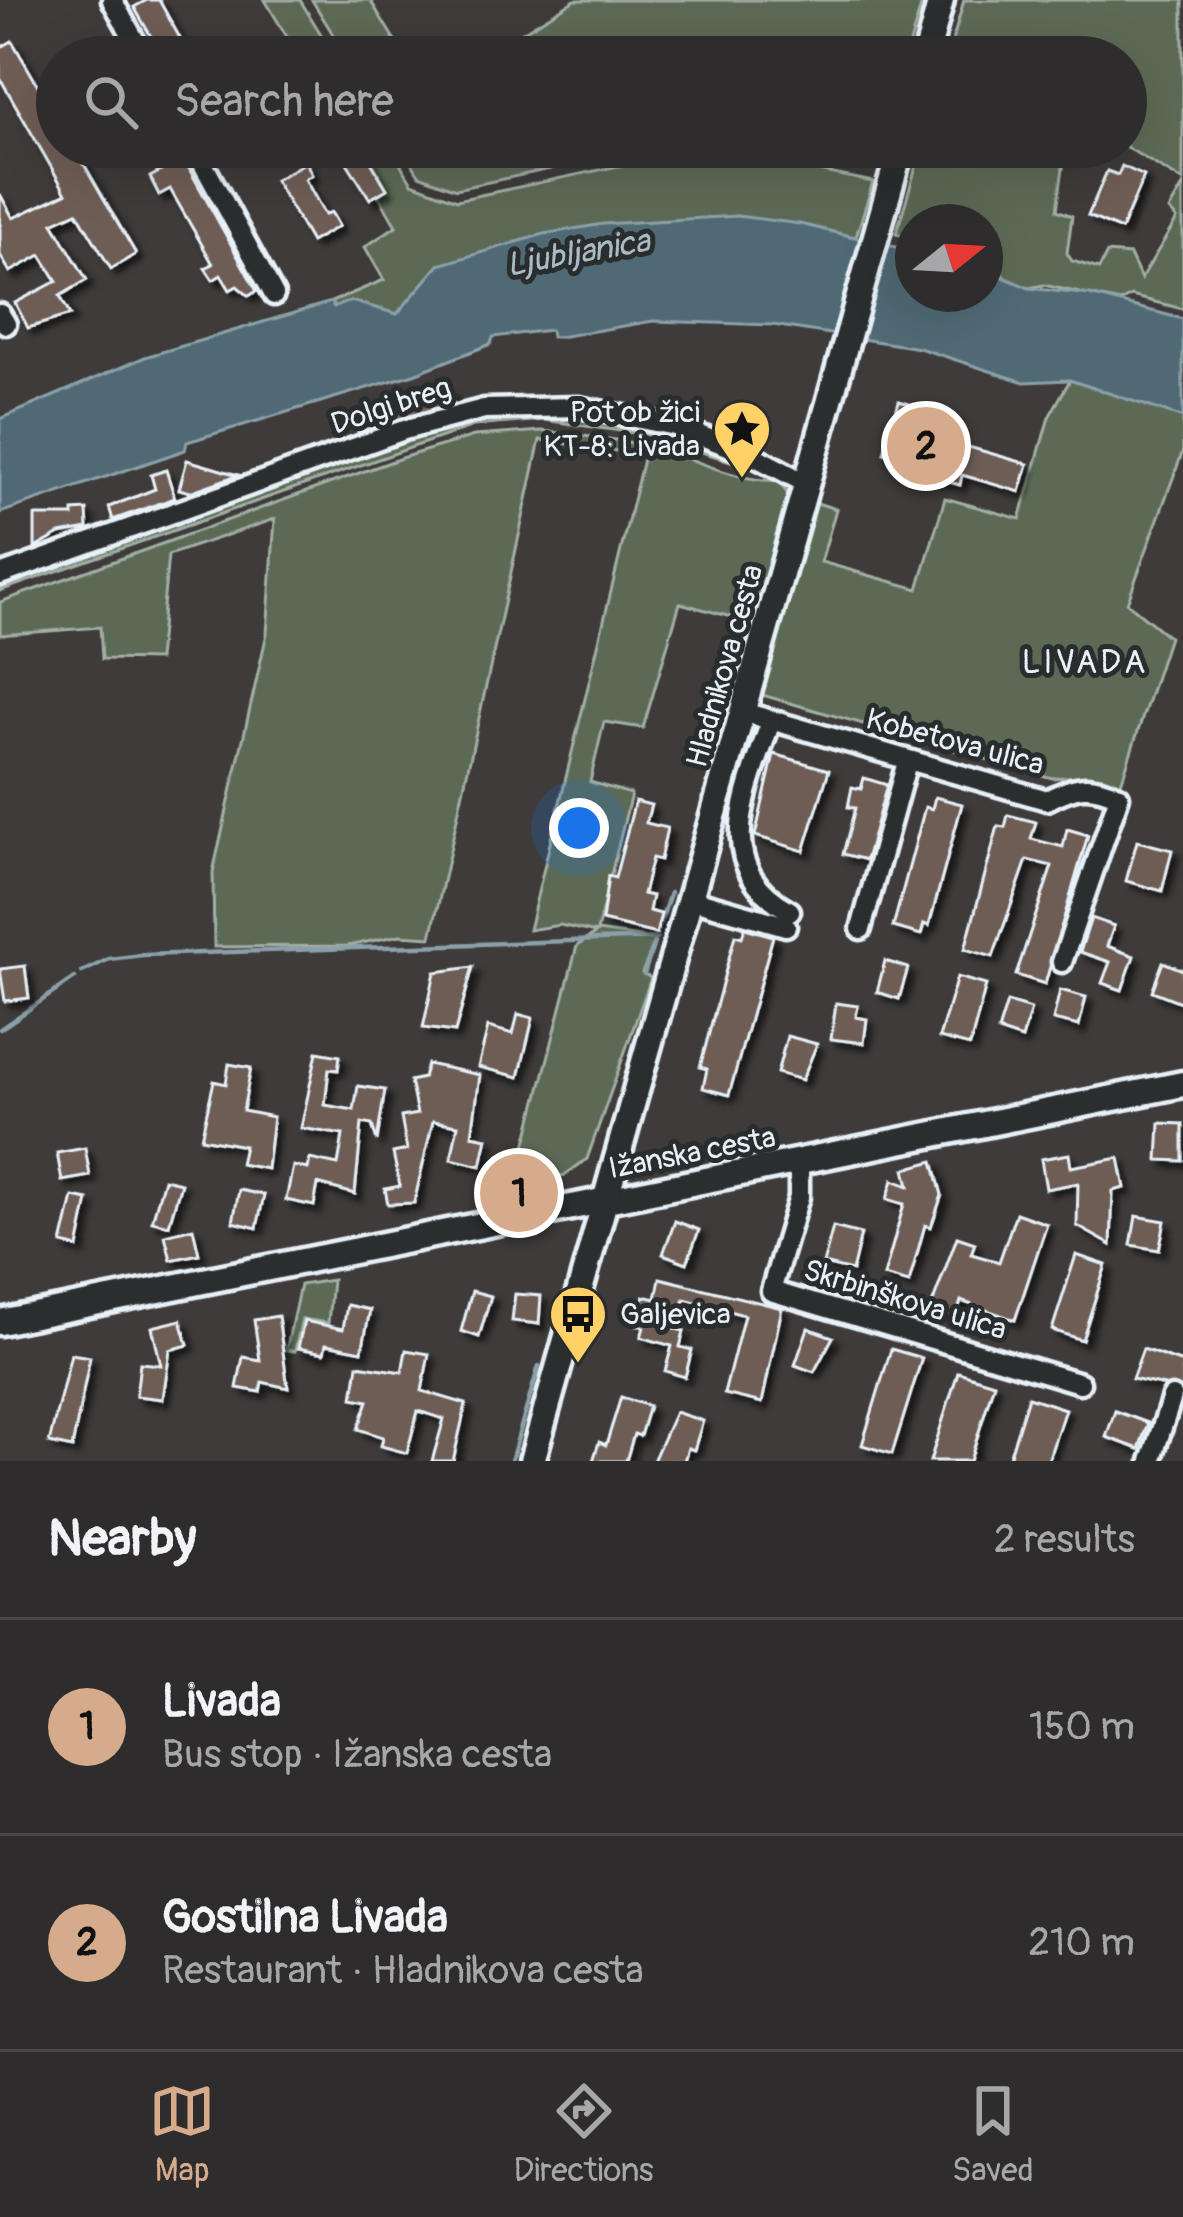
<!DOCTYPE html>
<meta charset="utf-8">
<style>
body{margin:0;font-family:Pangolin,sans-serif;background:#363434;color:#f1f3f6}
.compass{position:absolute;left:895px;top:204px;width:108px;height:108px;border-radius:50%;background:#2e2c2c;box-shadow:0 12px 48px #0002;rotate:72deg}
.you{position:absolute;left:579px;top:828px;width:42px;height:42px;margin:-30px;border:9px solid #fff;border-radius:50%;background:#1a73e8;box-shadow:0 0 0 18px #1a73e833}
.badge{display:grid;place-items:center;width:78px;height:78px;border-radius:50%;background:#d6ab8b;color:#111;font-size:39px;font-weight:700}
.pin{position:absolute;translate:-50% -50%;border:6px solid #fff;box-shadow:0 3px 12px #0006}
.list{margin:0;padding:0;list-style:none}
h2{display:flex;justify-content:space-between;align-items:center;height:156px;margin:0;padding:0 48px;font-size:51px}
h2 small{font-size:39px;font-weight:400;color:#a7a7a9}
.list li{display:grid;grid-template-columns:78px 1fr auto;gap:36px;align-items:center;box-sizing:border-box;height:216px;padding:0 48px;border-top:3px solid #494848}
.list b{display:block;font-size:45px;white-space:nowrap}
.list p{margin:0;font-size:39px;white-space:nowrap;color:#a7a7a9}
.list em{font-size:39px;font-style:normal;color:#a7a7a9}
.icon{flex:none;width:66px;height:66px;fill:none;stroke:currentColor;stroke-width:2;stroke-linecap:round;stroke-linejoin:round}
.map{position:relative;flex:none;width:1183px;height:1461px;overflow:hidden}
.search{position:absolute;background:#2e2c2c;box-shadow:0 12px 48px #0002;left:36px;right:36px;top:36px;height:132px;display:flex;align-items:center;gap:30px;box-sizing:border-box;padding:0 42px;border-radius:66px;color:#a7a7a9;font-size:45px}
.sheet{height:588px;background:#2e2c2c}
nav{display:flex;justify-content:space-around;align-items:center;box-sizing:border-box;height:168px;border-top:3px solid #494848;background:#2e2c2c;font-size:33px;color:#a7a7a9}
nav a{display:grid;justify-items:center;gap:6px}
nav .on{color:#d6ab8b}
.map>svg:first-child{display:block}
.green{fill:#5b6b54;stroke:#a2aea6;stroke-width:3}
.water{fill:#4f6a74;stroke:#8ca0a9;stroke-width:3}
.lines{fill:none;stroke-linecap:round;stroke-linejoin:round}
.stream{stroke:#8ca0a9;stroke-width:4.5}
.building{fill:#6e5d55;stroke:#e8f1f8;stroke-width:3;filter:url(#shadow)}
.minor-casing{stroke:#e8f1f8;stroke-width:27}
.major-casing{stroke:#e8f1f8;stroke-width:33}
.minor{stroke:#2a2d2e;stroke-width:18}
.major{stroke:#2a2d2e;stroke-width:24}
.labels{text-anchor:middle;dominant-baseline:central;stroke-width:10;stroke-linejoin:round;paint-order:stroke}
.street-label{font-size:30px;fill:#e8f1f8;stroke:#2a2d2e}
.poi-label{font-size:30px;fill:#e8f1f8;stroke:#2a2d2e;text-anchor:end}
.water-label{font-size:33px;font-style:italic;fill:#abbbc3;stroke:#2a2d2e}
.neighbourhood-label{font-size:33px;letter-spacing:3px;fill:#e8f1f8;stroke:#2a2d2e}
</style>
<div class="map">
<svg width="1183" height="1461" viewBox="0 0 1183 1461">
<defs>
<filter id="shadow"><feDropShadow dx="6" dy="6" stdDeviation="3" flood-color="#0009"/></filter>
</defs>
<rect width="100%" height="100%" fill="#3e3b3a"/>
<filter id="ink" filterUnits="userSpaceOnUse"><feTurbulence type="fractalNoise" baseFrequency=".00833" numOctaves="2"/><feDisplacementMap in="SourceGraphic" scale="24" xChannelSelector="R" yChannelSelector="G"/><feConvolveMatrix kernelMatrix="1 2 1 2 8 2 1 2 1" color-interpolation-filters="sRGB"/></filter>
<g filter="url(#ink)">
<g class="green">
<polygon points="265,0 300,0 335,57 299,57"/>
<polygon points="312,0 370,0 405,57 347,57"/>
<polygon points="575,0 923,0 906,57 481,57"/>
<polygon points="964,0 1183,0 1183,181 1126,147 1126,57 948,57"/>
<polygon points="364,147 390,147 412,183 457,200 704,148 873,182 856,237 737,216 489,253 439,265 397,314 351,301 333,308 331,302 384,280 365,247 396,226 378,195 387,188"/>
<polygon points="402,147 654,147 456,189 419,175"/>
<polygon points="922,147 1057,147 1064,161 1057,210 1072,216 1067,253 1072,261 1099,269 1107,253 1130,255 1141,279 1177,219 1169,210 1183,186 1183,309 1131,296 1120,302 1044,285 1029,288 1009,282 996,268 985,269 985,222 913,222 913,238 896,234"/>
<polygon points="1070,380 1183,417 1183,451 1127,603 1169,637 1119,789 1091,775 1052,778 762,695 817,503 836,509 821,562 918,589 945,498 1020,519 1049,417"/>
<polygon points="559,411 651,425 759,470 648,435 544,420 473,426 0,591 0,580 450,421"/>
<path d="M542 431C579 436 618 438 654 448 696 458 738 483 778 480L789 496 754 623 680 603 643 728 604 722 590 782 631 794 597 931 656 939 642 973 651 978 587 1159 565 1175 515 1185 577 946 596 933 560 925 529 930 644 455 540 440 431 937 400 935 348 946 214 947 213 872 267 633 275 519 168 555 158 660 102 659 100 627 0 635V602L401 458 474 436Z"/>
<polygon points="332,1280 328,1323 302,1319 295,1351 286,1350 300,1285"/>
</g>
<polygon class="water" points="737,216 800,224 913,251 913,294 985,294 985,269 1029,288 1090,295 1183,319 1183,418 1070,380 1024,382 919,348 773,325 653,321 559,337 551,337 550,330 493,337 491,344 414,374 187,442 185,450 0,513 0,419 145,357 331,302 334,307 351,301 397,314 439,265 544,234 603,224"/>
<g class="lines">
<g class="stream">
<polyline points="82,972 109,959 143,955 658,938"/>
<polyline points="644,974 670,893"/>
<polyline points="0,1029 75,978"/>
<polyline points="511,1461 539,1366"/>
</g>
</g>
<g class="building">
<polygon points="147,0 159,0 181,40 160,52 134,7"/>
<polygon points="12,41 57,118 57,147 74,147 136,254 111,269 77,212 53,223 87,280 60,296 70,315 28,328 15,303 57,281 41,255 10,272 0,255 0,194 13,218 66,193 0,78 0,48"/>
<polygon points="142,147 177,147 257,291 249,296 237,286 230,290 221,275 213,280 205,268 213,264 170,189 159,195 150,177 161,171"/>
<polygon points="337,147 362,147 387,189 370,199"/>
<polygon points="306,162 312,175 305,179 325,215 331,212 339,226 311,242 275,180"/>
<polygon points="1122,166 1144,176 1121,230 1088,216 1107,171 1118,175"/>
<polygon points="450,392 453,403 358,432 354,422"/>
<polygon points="899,401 944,414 937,438 1028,464 1020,492 962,475 960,485 928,476 931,467 884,453"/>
<polygon points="187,460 238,475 190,492 179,489"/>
<polygon points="166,470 175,498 113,520 109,507 155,489 151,475"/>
<polygon points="87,510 88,529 60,534 35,548 35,516 73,516 73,511"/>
<polygon points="774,754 829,770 804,851 755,836"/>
<polygon points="864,778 887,785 866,860 843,854 855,808 848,807 852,787 861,789"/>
<polygon points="935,797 962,804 929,926 924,924 921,935 893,927 925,807 932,809"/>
<polygon points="635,801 651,805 646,823 667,828 660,860 652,858 643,894 652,896 649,911 661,914 656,934 602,921 608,876 615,878"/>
<polygon points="1008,815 1036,822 1031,839 1063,847 1067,829 1088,835 1045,984 1016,975 1052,866 1027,860 993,957 965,949 998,826 1005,827"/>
<polygon points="1137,841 1172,850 1162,891 1126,881"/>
<polygon points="1091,918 1114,926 1107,946 1134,956 1122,990 1102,983 1110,962 1080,952"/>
<polygon points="745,928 773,936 729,1095 703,1088 707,1069 700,1067 735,935 742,937"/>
<polygon points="885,961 908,968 899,999 877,992"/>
<polygon points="1163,962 1183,970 1183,1003 1152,991"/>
<polygon points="25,966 29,998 5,1001 0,969"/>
<polygon points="473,967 455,1032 423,1028 435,972"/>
<polygon points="957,977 986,985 970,1046 939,1038"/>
<polygon points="1060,990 1086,997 1079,1026 1053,1020"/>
<polygon points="1007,1002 1031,1009 1022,1039 998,1031"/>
<polygon points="836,1003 858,1006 856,1017 867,1019 864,1043 831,1039"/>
<polygon points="518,1014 533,1018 519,1077 478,1067 488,1027 513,1034"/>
<polygon points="787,1036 817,1044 802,1080 777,1073"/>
<polygon points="317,1052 340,1056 338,1070 329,1069 325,1105 354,1110 358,1086 385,1090 377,1141 372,1125 362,1123 355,1194 318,1184 314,1206 286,1200 293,1166 308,1169 310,1159 338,1165 343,1135 301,1128"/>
<polygon points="229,1064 251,1068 243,1111 273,1117 267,1169 240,1164 244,1146 201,1138 214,1081 226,1084"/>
<polygon points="427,1064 480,1075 472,1135 487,1138 481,1166 451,1159 458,1125 433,1121 414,1203 388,1204 385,1189 400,1186 393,1153 407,1150 401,1117 417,1114 410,1081 423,1078"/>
<polygon points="1160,1123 1183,1124 1183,1161 1158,1160"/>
<polygon points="85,1148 90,1176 62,1181 57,1153"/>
<polygon points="1069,1154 1071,1167 1119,1158 1125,1188 1113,1191 1111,1245 1077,1226 1078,1183 1046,1189 1041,1159"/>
<polygon points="933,1161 942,1195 931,1227 925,1225 909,1283 884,1276 904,1204 887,1199 893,1180 909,1186 905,1169"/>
<polygon points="164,1179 181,1183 169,1225 152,1221"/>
<polygon points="239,1190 264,1195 257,1228 233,1222"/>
<polygon points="73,1197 88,1200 78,1248 62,1244"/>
<polygon points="1016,1213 1047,1224 1015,1320 961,1301 956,1317 930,1310 957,1237 975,1243 971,1254 999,1262"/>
<polygon points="1136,1216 1165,1221 1159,1250 1131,1245"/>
<polygon points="675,1221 699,1230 687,1263 663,1254"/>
<polygon points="833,1227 861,1234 852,1271 823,1264"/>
<polygon points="193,1228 199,1254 171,1260 165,1235"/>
<polygon points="1076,1255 1106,1265 1082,1340 1052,1330"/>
<polygon points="660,1278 782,1308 762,1403 724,1394 744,1315 685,1299 675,1329 684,1331 680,1347 692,1350 685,1377 665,1371 672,1346 641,1337 644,1327 637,1325 644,1296 656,1299"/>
<polygon points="472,1291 491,1296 479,1337 461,1331"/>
<polygon points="515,1294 541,1296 539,1324 512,1321"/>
<polygon points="347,1305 370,1310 362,1351 326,1344 324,1353 298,1348 304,1321 343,1329"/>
<polygon points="278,1316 288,1388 262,1382 260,1392 237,1388 243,1357 260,1360 254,1320"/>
<polygon points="181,1320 188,1345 170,1350 163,1399 136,1396 140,1363 161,1365 152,1327"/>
<polygon points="808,1328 833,1337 814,1372 795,1365"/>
<polygon points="891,1349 922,1358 892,1454 862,1445"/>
<polygon points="1143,1349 1183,1363 1183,1390 1132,1379"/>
<polygon points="406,1350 429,1354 422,1391 466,1404 453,1461 432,1461 444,1419 418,1411 407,1453 381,1446 383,1437 358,1429 368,1401 353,1398 358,1365 402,1372"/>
<polygon points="71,1354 90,1357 72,1448 49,1443"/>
<polygon points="958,1372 994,1383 970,1461 930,1461"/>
<polygon points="621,1397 649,1406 640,1436 634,1434 626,1461 593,1461 599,1442 606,1445"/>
<polygon points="1028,1397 1065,1409 1048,1461 1008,1461"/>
<polygon points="1115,1411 1148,1423 1139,1449 1106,1437"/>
<polygon points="675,1412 703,1421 694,1450 688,1448 684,1461 653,1461"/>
</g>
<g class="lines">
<g class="minor-casing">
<g id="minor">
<polyline points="112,0 144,57"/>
<polyline points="194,147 274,295"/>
<polyline points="0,314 6,324"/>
<polyline points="0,575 404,430 484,409 579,407 675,426 752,455 807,484"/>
<path d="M743 712 1047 800C1076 785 1089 782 1119 796L1062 962"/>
<path d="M771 721C748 790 708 866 790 911"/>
<polyline points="690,899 786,926"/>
<polyline points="861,929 907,762"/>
<polyline points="799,1163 799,1197 771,1291 1080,1383"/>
<polyline points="1151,1461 1172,1397"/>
</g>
</g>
<g class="major-casing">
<g id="major">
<polyline points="926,57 941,0"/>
<polyline points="0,1322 1183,1084"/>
<polyline points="532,1461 901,147"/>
</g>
</g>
<use href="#minor" class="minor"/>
<use href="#major" class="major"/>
</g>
</g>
<defs>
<g id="sight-pin" transform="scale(3)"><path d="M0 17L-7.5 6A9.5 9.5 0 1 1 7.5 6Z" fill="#ffd166" stroke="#2a2d2e"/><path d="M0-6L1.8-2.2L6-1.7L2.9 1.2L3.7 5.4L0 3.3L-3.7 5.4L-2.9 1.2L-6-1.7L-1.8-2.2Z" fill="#111"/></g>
<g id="bus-pin" transform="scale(3)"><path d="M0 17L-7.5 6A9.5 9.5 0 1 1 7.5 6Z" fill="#ffd166" stroke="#2a2d2e"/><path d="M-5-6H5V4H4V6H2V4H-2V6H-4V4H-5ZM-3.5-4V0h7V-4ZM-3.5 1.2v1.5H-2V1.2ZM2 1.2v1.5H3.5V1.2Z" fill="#111"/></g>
</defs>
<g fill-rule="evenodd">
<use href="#sight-pin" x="742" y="429"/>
<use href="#bus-pin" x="578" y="1314"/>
</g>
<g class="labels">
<g class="street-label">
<text transform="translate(391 406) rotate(-18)">Dolgi breg</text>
<text transform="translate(725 666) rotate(-74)">Hladnikova cesta</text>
<text transform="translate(955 742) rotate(15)">Kobetova ulica</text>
<text transform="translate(692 1153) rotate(-11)">Ižanska cesta</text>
<text transform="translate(905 1300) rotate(17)">Skrbinškova ulica</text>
</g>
<g class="poi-label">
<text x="700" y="412">Pot ob žici<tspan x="700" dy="34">KT-8: Livada</tspan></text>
<text x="620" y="1314" text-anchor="start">Galjevica</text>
</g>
<g class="water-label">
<text transform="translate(578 253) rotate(-10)">Ljubljanica</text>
</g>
<g class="neighbourhood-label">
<text x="1085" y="662">LIVADA</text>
</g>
</g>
</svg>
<svg class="compass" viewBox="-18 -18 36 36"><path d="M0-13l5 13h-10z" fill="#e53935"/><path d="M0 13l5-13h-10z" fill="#a7a7a9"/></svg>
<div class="you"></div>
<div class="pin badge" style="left:519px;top:1193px">1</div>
<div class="pin badge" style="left:926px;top:446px">2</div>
<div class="search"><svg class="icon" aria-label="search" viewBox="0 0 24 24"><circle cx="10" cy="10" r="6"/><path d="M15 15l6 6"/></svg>Search here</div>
</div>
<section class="sheet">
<h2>Nearby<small>2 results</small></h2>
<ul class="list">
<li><span class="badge">1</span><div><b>Livada</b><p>Bus stop · Ižanska cesta</p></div><em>150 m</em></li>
<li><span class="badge">2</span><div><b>Gostilna Livada</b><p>Restaurant · Hladnikova cesta</p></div><em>210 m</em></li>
</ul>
</section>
<nav>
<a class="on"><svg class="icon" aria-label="map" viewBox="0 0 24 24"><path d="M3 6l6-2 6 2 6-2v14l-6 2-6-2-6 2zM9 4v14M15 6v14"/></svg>Map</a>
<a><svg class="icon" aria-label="directions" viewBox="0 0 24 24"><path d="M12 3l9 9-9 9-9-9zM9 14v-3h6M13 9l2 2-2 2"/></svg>Directions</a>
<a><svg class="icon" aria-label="saved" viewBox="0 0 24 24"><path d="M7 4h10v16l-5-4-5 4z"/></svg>Saved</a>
</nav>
